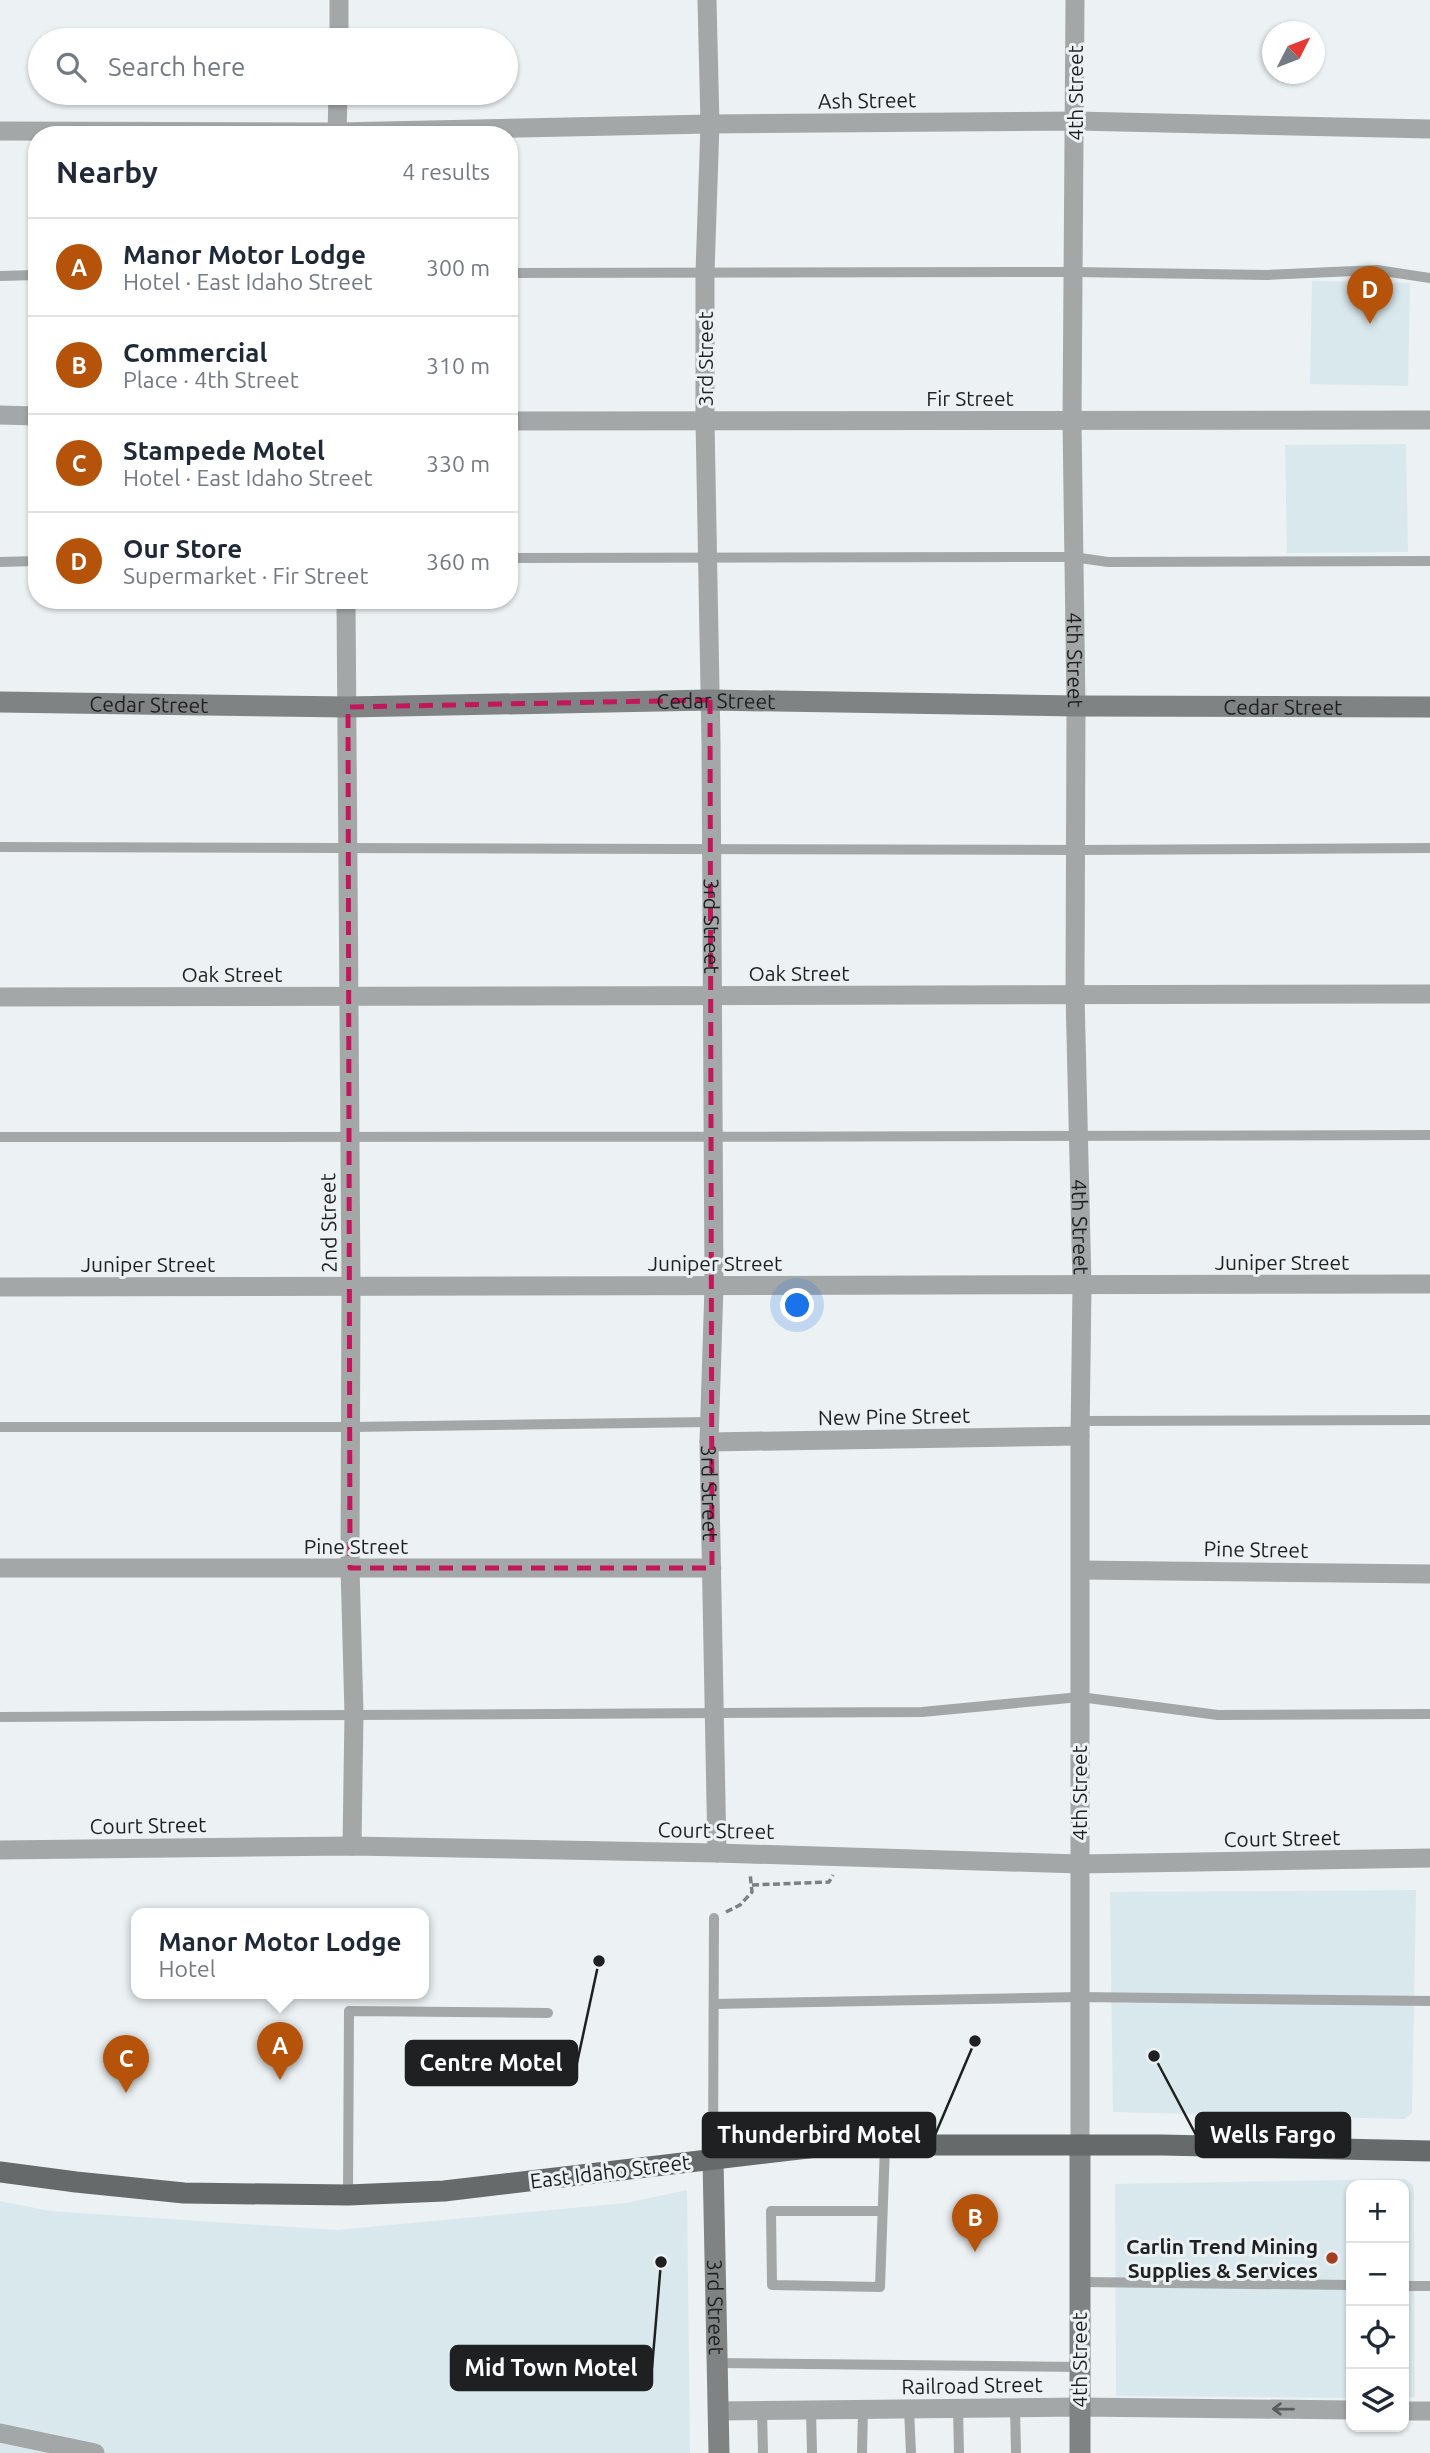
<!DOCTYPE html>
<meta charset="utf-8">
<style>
body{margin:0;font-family:Ubuntu,sans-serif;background:#f6f6f7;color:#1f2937}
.controls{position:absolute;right:21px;bottom:21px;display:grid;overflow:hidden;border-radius:14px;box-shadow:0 2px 5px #0004}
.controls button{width:63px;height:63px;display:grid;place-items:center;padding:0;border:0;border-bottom:2px solid #e0e1e3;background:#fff;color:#1f2937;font:35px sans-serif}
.compass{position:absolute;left:1262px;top:21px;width:63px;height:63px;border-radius:50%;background:#fff;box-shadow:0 2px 5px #0004;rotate:48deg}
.you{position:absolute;left:798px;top:1306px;width:24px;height:24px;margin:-18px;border:5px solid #fff;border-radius:50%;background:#1a73e8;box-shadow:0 0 0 10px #1a73e833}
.badge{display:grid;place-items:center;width:46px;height:46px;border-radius:50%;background:#b45309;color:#fff;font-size:23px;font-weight:700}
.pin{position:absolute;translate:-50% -58px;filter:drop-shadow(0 2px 4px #0008)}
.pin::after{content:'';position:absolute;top:37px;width:24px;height:21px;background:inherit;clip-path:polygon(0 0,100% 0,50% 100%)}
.popup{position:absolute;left:131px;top:1908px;width:298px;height:91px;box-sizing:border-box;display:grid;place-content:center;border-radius:14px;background:#fff;filter:drop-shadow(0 2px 5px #0005);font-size:23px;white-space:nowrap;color:#747a83}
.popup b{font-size:26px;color:#1f2937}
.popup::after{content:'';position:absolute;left:50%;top:100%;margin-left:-14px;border:14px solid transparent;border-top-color:#fff}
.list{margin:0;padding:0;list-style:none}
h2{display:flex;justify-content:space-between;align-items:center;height:91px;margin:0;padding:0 28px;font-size:30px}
h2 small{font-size:23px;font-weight:400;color:#747a83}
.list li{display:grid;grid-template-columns:46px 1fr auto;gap:21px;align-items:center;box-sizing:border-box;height:98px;padding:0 28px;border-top:2px solid #e0e1e3}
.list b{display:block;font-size:26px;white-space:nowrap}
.list p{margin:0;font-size:23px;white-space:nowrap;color:#747a83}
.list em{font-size:23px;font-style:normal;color:#747a83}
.icon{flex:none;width:38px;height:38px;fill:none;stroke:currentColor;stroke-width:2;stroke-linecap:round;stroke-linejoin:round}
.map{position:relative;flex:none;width:1430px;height:2453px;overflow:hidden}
.search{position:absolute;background:#fff;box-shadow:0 2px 5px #0004;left:28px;top:28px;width:490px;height:77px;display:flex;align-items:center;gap:18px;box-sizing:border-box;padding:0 24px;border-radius:38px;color:#747a83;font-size:26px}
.panel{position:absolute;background:#fff;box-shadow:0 2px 5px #0004;left:28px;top:126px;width:490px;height:483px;border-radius:28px}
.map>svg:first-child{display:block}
.built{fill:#d9e8ec}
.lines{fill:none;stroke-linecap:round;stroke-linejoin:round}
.path{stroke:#7c8081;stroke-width:3.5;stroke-dasharray:7 3.5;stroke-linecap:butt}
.lane{stroke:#a4a7a7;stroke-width:10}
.street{stroke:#a4a7a7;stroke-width:19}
.secondary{stroke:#808384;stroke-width:21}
.primary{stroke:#666a6b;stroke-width:21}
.oneway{stroke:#5a5d5d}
.marked{fill:none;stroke:#c2185b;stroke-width:5;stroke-dasharray:14 9;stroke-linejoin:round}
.poi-dot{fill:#a63e20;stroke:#ecf1f3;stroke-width:2.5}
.labels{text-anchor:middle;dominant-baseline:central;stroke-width:6;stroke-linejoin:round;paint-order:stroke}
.street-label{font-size:21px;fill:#1e2021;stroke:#ecf1f3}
.poi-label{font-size:21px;font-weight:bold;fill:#1e2021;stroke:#ecf1f3;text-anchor:end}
.leader{fill:none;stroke:#1e2021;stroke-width:2.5}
.callout-dot{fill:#1e2021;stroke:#ecf1f3;stroke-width:2.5}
.callout{fill:#1e2021;stroke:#1e2021;stroke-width:2.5}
.callout-label{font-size:23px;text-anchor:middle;font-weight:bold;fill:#fff}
</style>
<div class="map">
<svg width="1430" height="2453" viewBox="0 0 1430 2453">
<rect width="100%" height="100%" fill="#ecf1f3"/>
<g class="built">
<polygon points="1312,281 1410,283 1408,386 1310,384"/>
<polygon points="1406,444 1408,552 1287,553 1285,445"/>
<polygon points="1416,1890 1412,2113 1405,2119 1113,2112 1110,1892"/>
<polygon points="1406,2179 1413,2185 1414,2193 1415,2397 1404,2397 1404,2185 1351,2185 1351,2398 1116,2396 1115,2184"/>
<polygon points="687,2190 690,2453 0,2453 0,2201 50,2211 337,2230 626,2203"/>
</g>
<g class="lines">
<g class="path">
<polyline points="752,1885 829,1882 833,1875"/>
<polyline points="726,1912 740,1905 752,1892 750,1873"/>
</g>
<g class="lane">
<polyline points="509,273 1072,272 1267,275 1377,270 1430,278"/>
<polyline points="0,276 37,275"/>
<polyline points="509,558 1073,557 1108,562 1430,561"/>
<polyline points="0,562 37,561"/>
<polyline points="0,847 1075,850 1430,848"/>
<path d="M0 1137C477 1140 953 1134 1430 1135"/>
<polyline points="1080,1421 1430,1420"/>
<polyline points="0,1427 350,1427 710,1422"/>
<polyline points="0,1717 922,1712 1080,1697 1218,1715 1430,1714"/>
<polyline points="714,2004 1079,1997 1430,2001"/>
<polyline points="713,2159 714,1918"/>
<polyline points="348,2195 349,2011 548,2013"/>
<polyline points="882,2211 771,2211 772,2285 880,2287 885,2145"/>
<polyline points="1080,2282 1351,2285"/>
<polyline points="1404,2286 1430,2286"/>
<polyline points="718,2363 1079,2367"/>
<polyline points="958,2408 959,2453"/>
<polyline points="1015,2408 1016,2453"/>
<polyline points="909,2409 911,2453"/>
<polyline points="762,2410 763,2453"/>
<polyline points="811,2410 812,2453"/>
<polyline points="862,2453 863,2409"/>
</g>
<g class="street">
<path id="s1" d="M707 0 710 124 705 273V421L711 743 714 1286 709 1442 717 1853"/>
<path id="s2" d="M1075 0 1072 421 1076 706 1075 994 1082 1285 1080 1436V2145"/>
<polyline points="339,40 339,0"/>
<polyline points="0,131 337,132 710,124 1076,121 1430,129"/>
<polyline points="337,135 338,93"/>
<polyline points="0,415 37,416"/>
<polyline points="509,421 1430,420"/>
<polyline points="346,600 351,1286 350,1568 354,1714 352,1846"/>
<polyline points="0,997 1430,994"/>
<polyline points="0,1287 1430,1284"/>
<polyline points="709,1442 1080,1436"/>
<polyline points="0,1568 712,1568"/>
<polyline points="1081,1570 1430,1574"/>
<polyline points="0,1850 352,1846 717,1853 1079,1864 1430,1858"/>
<polyline points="719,2411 1079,2407 1351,2410"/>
<polyline points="1404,2411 1430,2411"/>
<polyline points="0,2433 95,2453"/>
</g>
<g class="secondary">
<path id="s3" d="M0 702 348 707 710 700 1076 706 1430 707"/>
<polyline points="1080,2145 1080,2453"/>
<path id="s4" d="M713 2160 719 2453"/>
</g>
<polyline class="primary" points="0,2172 76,2182 184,2193 348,2195 444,2191 834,2145 1162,2145 1430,2151"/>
</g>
<defs><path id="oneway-shaft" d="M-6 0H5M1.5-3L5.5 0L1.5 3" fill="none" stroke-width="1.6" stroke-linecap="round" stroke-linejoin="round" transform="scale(1.75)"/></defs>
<use class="oneway" href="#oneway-shaft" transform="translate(1283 2409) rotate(-179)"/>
<path class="marked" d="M710 700 712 1568H350L348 707Z"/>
<circle class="poi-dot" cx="1332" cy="2258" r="7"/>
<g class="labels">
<g class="street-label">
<text transform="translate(1075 93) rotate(-90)">4th Street</text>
<text transform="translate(867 100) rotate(-1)">Ash Street</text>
<text transform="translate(705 359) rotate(-90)">3rd Street</text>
<text x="970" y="398">Fir Street</text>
<text stroke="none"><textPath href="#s2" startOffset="660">4th Street</textPath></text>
<text stroke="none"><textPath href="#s3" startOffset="716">Cedar Street</textPath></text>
<text stroke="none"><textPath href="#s3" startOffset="149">Cedar Street</textPath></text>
<text stroke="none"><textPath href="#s3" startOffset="1283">Cedar Street</textPath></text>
<text stroke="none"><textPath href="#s1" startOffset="926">3rd Street</textPath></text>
<text x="799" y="973">Oak Street</text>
<text x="232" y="974">Oak Street</text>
<text transform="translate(328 1223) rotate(-91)">2nd Street</text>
<text stroke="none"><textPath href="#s2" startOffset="1227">4th Street</textPath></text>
<text x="1282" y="1262">Juniper Street</text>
<text x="715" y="1263">Juniper Street</text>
<text x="148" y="1264">Juniper Street</text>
<text transform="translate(894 1416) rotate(-1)">New Pine Street</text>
<text stroke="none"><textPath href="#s1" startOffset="1493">3rd Street</textPath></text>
<text x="356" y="1546">Pine Street</text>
<text transform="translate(1256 1549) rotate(1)">Pine Street</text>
<text transform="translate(1079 1793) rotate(-90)">4th Street</text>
<text transform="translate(148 1825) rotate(-1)">Court Street</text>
<text transform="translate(716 1830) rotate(1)">Court Street</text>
<text transform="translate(1282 1838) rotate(-1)">Court Street</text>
<text transform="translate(610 2171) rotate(-7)">East Idaho Street</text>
<text stroke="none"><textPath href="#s4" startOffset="147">3rd Street</textPath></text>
<text transform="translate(1079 2360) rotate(-90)">4th Street</text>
<text transform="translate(972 2385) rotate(-1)">Railroad Street</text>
</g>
<g class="poi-label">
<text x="1318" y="2246">Carlin Trend Mining<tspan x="1318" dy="24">Supplies &amp; Services</tspan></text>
</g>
</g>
<path class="leader" d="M599 1961L577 2063M1154 2056L1196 2135M975 2041L935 2135M661 2262L652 2368"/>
<g class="callout-dot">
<circle cx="599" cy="1961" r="7"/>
<circle cx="1154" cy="2056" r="7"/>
<circle cx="975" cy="2041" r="7"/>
<circle cx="661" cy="2262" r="7"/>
</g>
<g class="callout">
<rect x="406" y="2041" width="171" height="44" rx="7"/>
<rect x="1196" y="2113" width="154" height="44" rx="7"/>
<rect x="703" y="2113" width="232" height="44" rx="7"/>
<rect x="451" y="2346" width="201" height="44" rx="7"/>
</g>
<g class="callout-label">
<text x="491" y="2071">Centre Motel</text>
<text x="1273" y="2143">Wells Fargo</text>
<text x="819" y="2143">Thunderbird Motel</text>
<text x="551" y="2376">Mid Town Motel</text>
</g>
</svg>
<div class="controls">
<button>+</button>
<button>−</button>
<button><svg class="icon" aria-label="locate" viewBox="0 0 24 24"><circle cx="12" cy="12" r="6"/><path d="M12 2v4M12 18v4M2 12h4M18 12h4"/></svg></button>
<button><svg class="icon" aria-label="layers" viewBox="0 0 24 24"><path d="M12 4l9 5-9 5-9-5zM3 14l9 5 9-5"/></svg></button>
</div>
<svg class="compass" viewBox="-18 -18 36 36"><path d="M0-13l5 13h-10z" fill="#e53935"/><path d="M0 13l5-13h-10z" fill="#747a83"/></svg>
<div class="you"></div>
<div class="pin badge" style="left:280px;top:2080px">A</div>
<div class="popup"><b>Manor Motor Lodge</b>Hotel</div>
<div class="pin badge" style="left:975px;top:2252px">B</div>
<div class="pin badge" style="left:126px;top:2093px">C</div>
<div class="pin badge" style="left:1370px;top:324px">D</div>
<div class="search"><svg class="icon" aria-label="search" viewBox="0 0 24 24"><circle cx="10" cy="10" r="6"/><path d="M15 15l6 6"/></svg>Search here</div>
<section class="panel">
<h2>Nearby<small>4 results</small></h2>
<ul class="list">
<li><span class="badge">A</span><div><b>Manor Motor Lodge</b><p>Hotel · East Idaho Street</p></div><em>300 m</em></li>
<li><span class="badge">B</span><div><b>Commercial</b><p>Place · 4th Street</p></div><em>310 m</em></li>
<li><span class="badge">C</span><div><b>Stampede Motel</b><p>Hotel · East Idaho Street</p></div><em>330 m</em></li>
<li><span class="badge">D</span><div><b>Our Store</b><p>Supermarket · Fir Street</p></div><em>360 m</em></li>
</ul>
</section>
</div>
